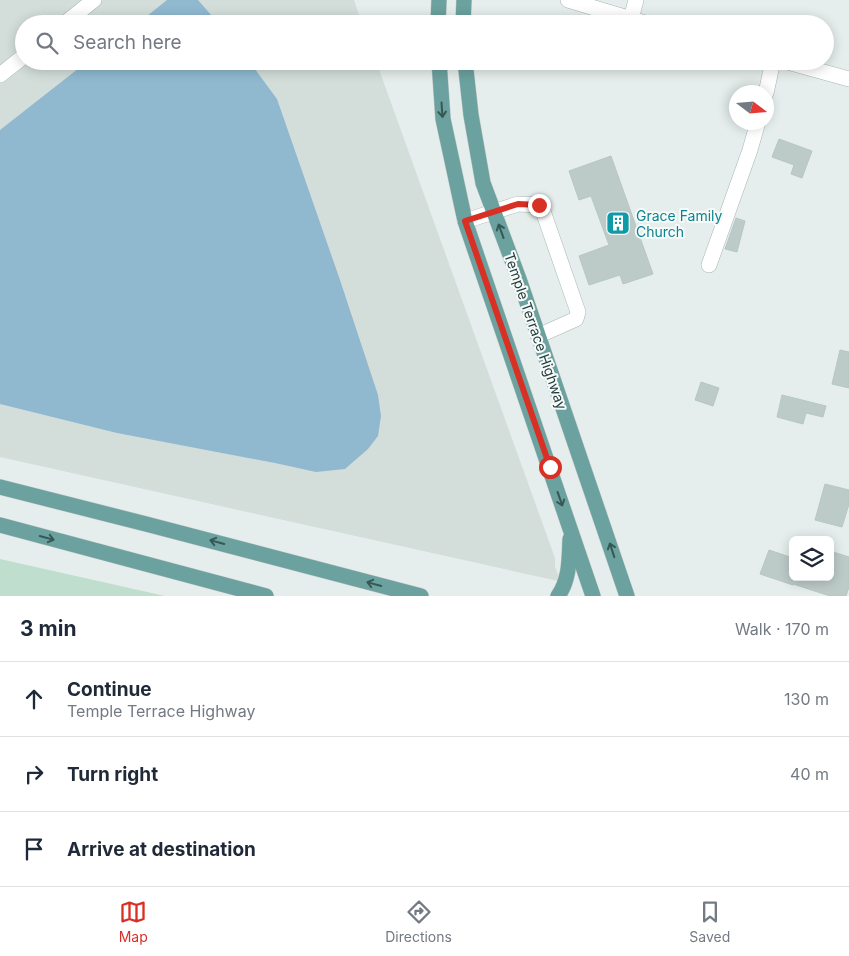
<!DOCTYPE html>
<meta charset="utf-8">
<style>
body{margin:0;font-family:Inter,sans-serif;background:#f2f2f3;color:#1f2937}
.controls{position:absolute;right:15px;bottom:15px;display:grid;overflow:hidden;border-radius:8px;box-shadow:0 2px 12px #0003}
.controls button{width:45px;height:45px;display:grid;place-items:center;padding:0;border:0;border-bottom:1px solid #e0e1e3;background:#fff;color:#1f2937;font:25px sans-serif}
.compass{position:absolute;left:729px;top:85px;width:45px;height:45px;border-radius:50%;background:#fff;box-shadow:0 2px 12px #0003;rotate:106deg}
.stop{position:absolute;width:15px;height:15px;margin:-11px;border:4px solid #d93025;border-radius:50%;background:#fff}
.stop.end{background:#d93025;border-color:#fff;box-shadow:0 1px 5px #0008}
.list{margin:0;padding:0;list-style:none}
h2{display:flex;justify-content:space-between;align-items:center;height:65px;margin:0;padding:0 20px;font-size:21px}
h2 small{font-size:16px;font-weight:400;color:#747a83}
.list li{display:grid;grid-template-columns:32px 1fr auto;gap:15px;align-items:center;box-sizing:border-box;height:75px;padding:0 20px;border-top:1px solid #e0e1e3}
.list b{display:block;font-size:19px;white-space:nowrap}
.list p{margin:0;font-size:16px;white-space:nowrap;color:#747a83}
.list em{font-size:16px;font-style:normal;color:#747a83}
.icon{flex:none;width:28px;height:28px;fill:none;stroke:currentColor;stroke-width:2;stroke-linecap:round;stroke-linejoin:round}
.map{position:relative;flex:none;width:849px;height:596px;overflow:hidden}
.search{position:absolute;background:#fff;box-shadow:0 2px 12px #0003;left:15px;right:15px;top:15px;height:55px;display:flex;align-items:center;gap:12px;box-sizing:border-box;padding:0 18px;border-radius:28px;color:#747a83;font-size:19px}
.sheet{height:290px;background:#fff}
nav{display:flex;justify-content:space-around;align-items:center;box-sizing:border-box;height:70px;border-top:1px solid #e0e1e3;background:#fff;font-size:14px;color:#747a83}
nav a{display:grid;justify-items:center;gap:2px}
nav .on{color:#d93025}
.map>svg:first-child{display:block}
.built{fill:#d3dedb}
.green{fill:#bfdecd}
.water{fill:#90b9d0}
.building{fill:#bdcbc8;stroke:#b7c7c4}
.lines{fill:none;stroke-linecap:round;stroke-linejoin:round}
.minor-casing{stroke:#a8b6b4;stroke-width:16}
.major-casing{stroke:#c2c9c9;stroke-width:16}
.minor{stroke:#fff;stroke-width:15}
.major{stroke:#6ba19e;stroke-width:15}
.oneway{stroke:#365855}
.route{stroke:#d93025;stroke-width:6}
.labels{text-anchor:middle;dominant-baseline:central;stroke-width:4;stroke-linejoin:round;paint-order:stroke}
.culture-label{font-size:14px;fill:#0d838f;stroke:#f6faf9;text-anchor:start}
.street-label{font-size:14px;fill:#253f3d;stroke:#f6faf9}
</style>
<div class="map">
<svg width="849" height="596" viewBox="0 0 849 596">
<rect width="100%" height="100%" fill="#e5eeec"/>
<polygon class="built" points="0,0 354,0 362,24 24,24 24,61 376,61 555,558 555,567 559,577 558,581 0,457"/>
<polygon class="green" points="0,559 165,596 0,596"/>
<g class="water">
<polygon points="167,0 198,0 219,24 137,24"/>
<polygon points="88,61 249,61 277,99 340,280 378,395 381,416 378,436 368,449 345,469 316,472 275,463 117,433 0,404 0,130"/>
</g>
<g class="building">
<polygon points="779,139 812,151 802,178 791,174 794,165 772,157"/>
<polygon points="611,156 653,274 623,284 620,275 589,285 579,256 609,245 591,196 579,200 569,171"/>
<polygon points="736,218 745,221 737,252 725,249"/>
<polygon points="840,350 849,352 849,388 832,384"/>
<polygon points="701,382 719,388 713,406 695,400"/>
<polygon points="782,395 826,406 823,417 806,413 803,424 777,417"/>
<polygon points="825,484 849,490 849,504 842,527 815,520"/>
<polygon points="769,550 793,558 793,577 830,577 830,551 849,557 849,587 846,596 830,596 793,584 793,585 760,574"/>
</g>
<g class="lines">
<g class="minor-casing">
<g id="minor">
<polyline points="568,0 648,24"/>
<polyline points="631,19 636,0"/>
<polyline points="64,24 94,0"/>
<polyline points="784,61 849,79"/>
<polyline points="0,75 24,56"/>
<polyline points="766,93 773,61"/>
<polyline points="465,221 518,204 539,205 544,214 578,312 576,319 538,336"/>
<polyline points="709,265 750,150 758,122"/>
</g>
</g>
<g class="major-casing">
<g id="major">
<polyline points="438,24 439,0"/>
<polyline points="463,24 464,0"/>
<polyline points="439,61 443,119 465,221 593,596"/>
<polyline points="465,61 471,115 483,183 519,279 627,596"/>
<polyline points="0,487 146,524 421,596"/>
<polyline points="0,525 266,596"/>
<path d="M558 596C570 579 569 559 570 539"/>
</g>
</g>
<use href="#minor" class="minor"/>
<use href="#major" class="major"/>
</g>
<defs><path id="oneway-shaft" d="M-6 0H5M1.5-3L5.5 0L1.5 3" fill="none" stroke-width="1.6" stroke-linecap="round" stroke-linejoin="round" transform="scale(1.25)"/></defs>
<g class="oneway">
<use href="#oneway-shaft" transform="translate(442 110) rotate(86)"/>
<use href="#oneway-shaft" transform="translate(501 231) rotate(-110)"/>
<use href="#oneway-shaft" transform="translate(560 499) rotate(71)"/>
<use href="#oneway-shaft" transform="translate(47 538) rotate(15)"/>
<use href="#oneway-shaft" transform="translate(217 542) rotate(-165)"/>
<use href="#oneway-shaft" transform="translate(612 550) rotate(-108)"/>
<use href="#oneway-shaft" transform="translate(374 584) rotate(-165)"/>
</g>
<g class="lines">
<polyline class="route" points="539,205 518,204 465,221 550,467"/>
</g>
<defs>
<g id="building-square" transform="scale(1.25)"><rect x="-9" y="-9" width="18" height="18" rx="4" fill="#0f9aa8" stroke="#f6faf9"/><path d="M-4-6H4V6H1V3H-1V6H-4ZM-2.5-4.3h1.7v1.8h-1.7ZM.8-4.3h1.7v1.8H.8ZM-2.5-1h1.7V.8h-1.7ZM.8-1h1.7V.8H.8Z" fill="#fff"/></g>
</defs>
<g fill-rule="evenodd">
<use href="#building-square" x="618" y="223"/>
</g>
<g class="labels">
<g class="culture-label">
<text x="636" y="215">Grace Family<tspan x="636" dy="16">Church</tspan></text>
</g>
<g class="street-label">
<text transform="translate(536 331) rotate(71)">Temple Terrace Highway</text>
</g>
</g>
</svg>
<div class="controls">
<button><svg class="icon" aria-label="layers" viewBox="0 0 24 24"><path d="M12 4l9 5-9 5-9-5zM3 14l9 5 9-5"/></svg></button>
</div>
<svg class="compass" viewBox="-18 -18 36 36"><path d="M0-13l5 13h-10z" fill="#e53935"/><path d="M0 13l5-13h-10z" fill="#747a83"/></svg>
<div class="stop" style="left:550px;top:467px"></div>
<div class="stop end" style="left:539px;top:205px"></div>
<div class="search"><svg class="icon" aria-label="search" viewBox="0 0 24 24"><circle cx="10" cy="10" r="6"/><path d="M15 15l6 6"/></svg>Search here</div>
</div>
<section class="sheet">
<h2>3 min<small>Walk · 170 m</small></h2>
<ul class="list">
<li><svg class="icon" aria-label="ahead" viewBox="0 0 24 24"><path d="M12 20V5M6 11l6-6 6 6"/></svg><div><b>Continue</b><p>Temple Terrace Highway</p></div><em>130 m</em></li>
<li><svg class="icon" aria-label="right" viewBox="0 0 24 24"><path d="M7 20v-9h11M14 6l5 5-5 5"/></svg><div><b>Turn right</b></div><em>40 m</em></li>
<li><svg class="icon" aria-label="arrive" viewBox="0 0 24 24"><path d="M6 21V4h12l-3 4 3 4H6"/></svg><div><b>Arrive at destination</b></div></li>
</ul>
</section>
<nav>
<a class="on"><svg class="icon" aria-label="map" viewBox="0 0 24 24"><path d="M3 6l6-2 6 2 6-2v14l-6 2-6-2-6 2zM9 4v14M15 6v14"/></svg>Map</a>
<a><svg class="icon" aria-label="directions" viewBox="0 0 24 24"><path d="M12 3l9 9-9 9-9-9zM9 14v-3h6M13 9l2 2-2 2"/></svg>Directions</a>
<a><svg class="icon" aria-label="saved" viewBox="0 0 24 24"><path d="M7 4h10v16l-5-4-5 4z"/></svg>Saved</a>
</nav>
